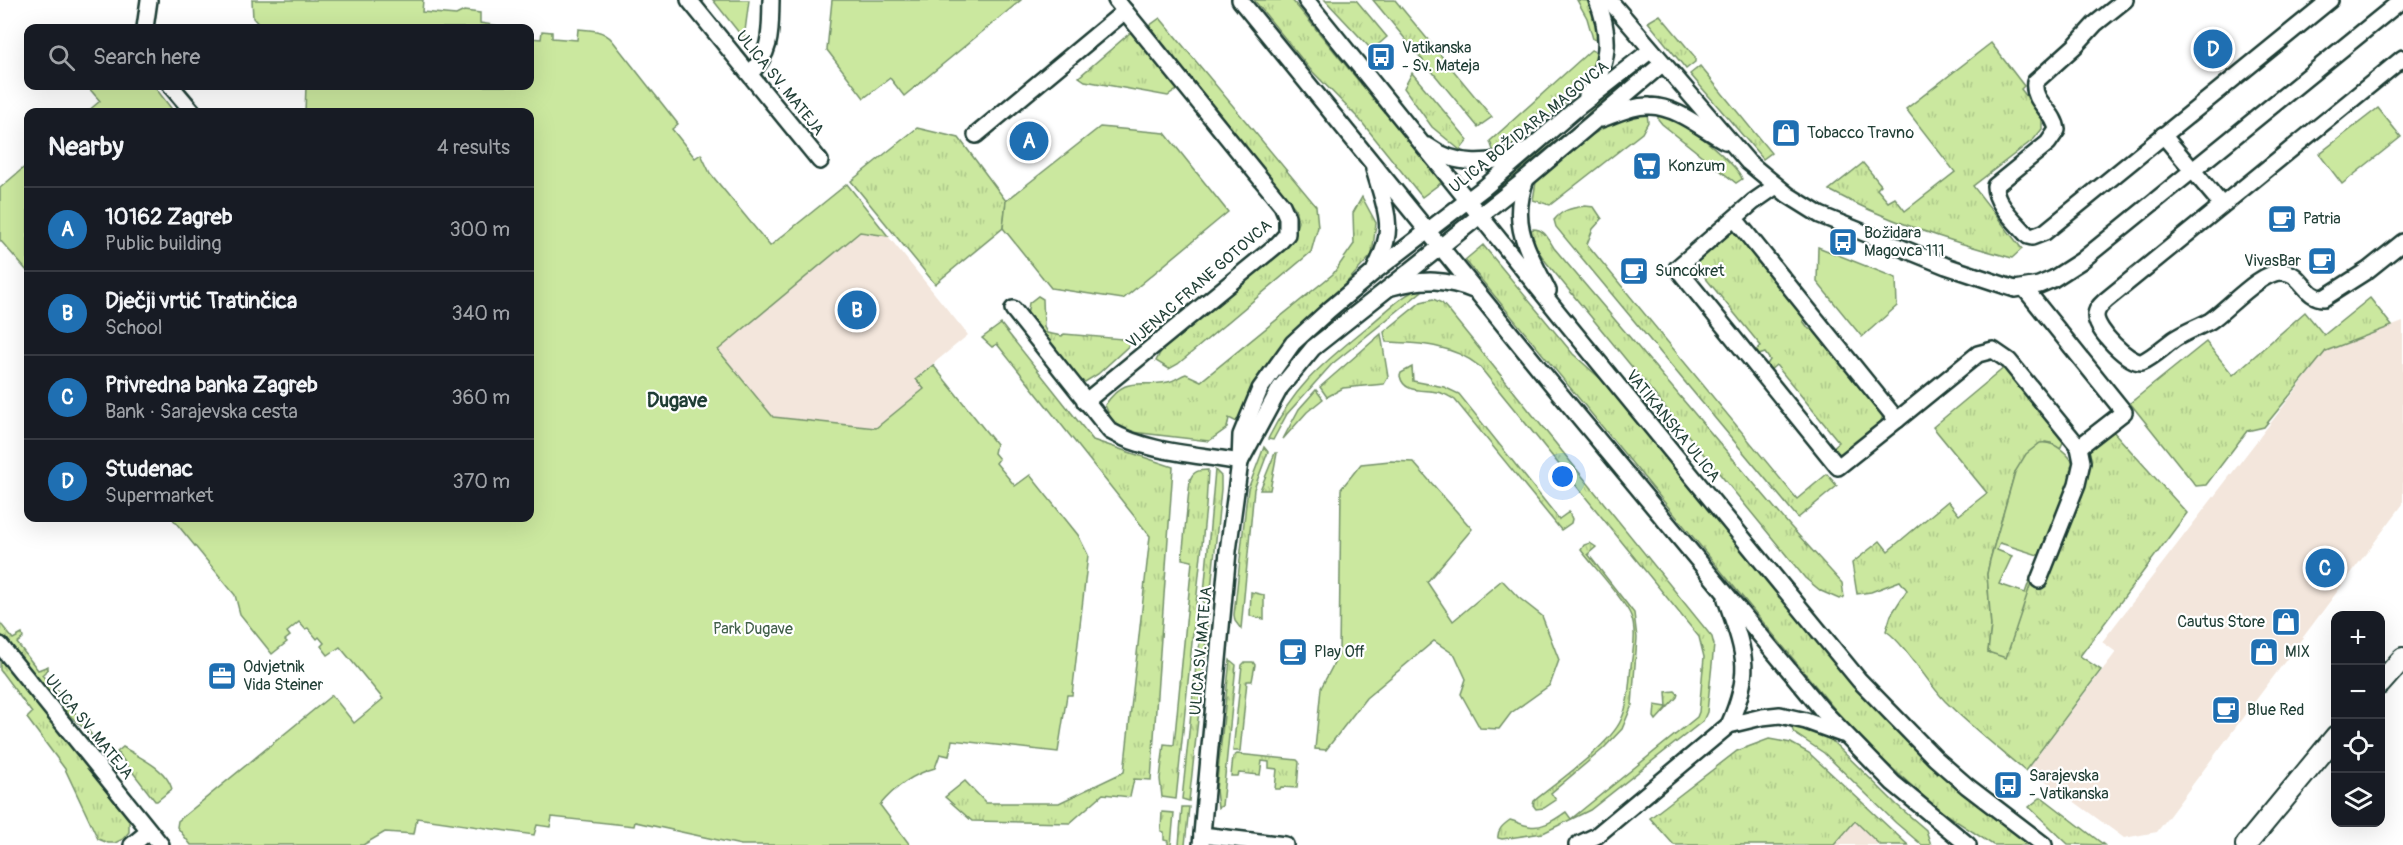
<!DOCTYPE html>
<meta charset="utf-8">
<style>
body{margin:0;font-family:Pangolin,sans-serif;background:#242831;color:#f1f3f6}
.controls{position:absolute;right:18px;bottom:18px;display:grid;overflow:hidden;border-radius:12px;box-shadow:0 6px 24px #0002}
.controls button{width:54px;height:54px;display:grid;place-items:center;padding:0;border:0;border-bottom:2px solid #363941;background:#171b24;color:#f1f3f6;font:30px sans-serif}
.you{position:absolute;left:1563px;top:477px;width:21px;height:21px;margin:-15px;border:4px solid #fff;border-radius:50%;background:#1a73e8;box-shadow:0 0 0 9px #1a73e833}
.badge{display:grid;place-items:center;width:39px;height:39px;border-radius:50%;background:#1f6fb2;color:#fff;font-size:20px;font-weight:700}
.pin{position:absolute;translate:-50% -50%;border:3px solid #fff;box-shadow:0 2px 6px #0006}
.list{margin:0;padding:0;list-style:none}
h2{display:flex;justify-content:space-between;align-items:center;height:78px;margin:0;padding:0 24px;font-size:26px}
h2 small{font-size:20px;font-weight:400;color:#9ea1a6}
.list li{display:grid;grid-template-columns:39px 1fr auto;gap:18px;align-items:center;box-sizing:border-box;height:84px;padding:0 24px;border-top:2px solid #363941}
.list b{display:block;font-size:22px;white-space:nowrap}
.list p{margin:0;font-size:20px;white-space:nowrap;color:#9ea1a6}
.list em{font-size:20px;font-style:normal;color:#9ea1a6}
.icon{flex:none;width:33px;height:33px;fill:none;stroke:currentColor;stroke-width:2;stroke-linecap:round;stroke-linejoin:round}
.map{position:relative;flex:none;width:2403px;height:845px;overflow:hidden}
.search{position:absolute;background:#171b24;box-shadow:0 6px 24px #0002;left:24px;top:24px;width:510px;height:66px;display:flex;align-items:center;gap:15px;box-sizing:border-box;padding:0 21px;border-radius:12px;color:#9ea1a6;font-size:22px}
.panel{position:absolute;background:#171b24;box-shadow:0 6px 24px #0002;left:24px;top:108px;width:510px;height:414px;border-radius:12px}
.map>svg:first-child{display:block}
.built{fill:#f3e6dc}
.grass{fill:url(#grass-tufts);stroke:#75926a;stroke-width:1.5}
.green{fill:#cbe89f;stroke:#75926a;stroke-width:1.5}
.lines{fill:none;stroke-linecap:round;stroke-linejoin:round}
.minor-casing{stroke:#1f3d34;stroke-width:20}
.major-casing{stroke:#1f3d34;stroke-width:24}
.minor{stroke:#fff;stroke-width:15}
.major{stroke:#fff;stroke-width:20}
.labels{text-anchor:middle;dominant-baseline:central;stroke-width:4.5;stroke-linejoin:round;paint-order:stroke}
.poi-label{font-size:16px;fill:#1f3d34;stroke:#fff;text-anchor:start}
.street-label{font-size:16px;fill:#1f3d34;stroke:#fff}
.park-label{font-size:16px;fill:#415f49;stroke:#fff}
.quarter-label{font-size:20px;font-weight:bold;fill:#1f3d34;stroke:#fff}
</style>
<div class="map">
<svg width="2403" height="845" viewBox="0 0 2403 845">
<defs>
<pattern id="grass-tufts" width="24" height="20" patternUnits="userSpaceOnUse" patternTransform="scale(1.5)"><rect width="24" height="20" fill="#cbe89f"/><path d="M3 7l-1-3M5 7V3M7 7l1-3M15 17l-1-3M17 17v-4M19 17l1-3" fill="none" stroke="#aec88a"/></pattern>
</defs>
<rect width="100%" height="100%" fill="#fff"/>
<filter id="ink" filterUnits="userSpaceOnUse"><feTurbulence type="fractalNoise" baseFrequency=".0167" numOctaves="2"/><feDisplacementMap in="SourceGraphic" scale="12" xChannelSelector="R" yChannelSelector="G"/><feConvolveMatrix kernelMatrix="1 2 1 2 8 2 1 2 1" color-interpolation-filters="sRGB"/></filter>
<g filter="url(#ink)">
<g class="built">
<polygon points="860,232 888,236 968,335 916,378 924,389 876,428 773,417 718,349"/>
<polygon points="2403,322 2403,504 2157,832 2124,838 2028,768 2116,652 2102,642 2326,351"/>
<polygon points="1855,821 1873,838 1880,845 1834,845"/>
</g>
<g class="grass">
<polygon points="1254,0 1292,0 1442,182 1422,197 1360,120 1309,68"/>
<polygon points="1325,0 1356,0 1387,37 1372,50"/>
<polygon points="1373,0 1395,0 1492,117 1478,127"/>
<polygon points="1577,0 1589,1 1598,24 1600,41 1593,39 1587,18"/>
<polygon points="1660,15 1695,57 1695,62 1686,69 1648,22"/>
<polygon points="1160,18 1316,206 1318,227 1311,252 1178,364 1169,369 1156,361 1163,347 1294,235 1298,222 1295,208 1149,26"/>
<polygon points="1131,32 1178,89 1168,96 1085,81 1079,77"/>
<path d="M1991 43 2024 86 2021 89 2042 117V129L2034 139 1973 186 2022 249 2012 258C1949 241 1886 221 1829 190L1863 163 1881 185 1877 189 1888 202 1895 198 1905 211 1955 172 1906 109Z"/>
<polygon points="1591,50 1599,53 1583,88 1517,143 1494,153 1490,141"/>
<polygon points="1700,66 1771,153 1763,159 1690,74"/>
<polygon points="1412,73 1468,140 1460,150 1432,127 1404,88"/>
<polygon points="1630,75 1634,80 1501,189 1500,186 1572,128"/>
<path d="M1658 112C1664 114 1671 115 1676 118 1689 126 1739 166 1742 179L1736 183 1662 124 1658 119Z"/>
<path d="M1647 113 1648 122 1642 133 1550 205 1533 200 1536 182C1569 152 1602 119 1647 113Z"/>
<polygon points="917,128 959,138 1006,201 1003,228 935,284 851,181"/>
<path d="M1362 197 1376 223 1372 255 1322 309 1241 424 1229 418 1227 428 1209 441 1124 431 1111 419 1105 405C1127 374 1137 388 1168 382 1174 381 1180 376 1186 374L1201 381 1333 274 1354 244 1353 213Z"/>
<path d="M1585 206 1594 207 1602 219 1593 229 1587 244 1797 499 1827 474 1837 486 1798 518 1556 227 1554 220C1563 209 1572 208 1585 206Z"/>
<path d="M1533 229C1545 229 1548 239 1554 248L1790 526 1842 583 1844 597 1839 599 1821 591 1805 578 1546 262 1535 246 1528 233Z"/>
<path d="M1731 231 1739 234 1804 317 1803 321 1809 329 1816 330 1883 413C1883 429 1858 442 1847 451L1842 454 1834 452 1831 449 1839 442 1776 365 1769 371 1766 366 1770 360 1765 353 1756 356 1753 353 1761 346 1699 270 1689 276 1687 267Z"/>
<polygon points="1483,245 1573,354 1613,390 1830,656 2032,845 1993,845 1939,810 1874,752 1837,712 1465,260"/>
<path d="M1423 287 1422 291 1332 364 1287 414 1273 440 1268 439C1295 384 1325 362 1371 324 1388 310 1403 294 1423 287Z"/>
<polygon points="1038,296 1043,299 1044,327 1047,333 1062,336 1064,334 1135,340 1098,374 1085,382 1075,378 1027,315 1029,303"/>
<polygon points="2370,298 2392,326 2326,351 2264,427 2247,431 2206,485 2196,486 2130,403 2206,342 2233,375 2305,312 2324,335"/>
<path d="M1433 299 1442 303 1448 310 1712 637 1714 645 1707 712 1703 721 1590 810 1543 833 1502 839 1498 838C1497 830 1503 825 1510 820 1517 822 1523 825 1529 826 1543 829 1555 819 1566 812L1571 819 1697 717 1699 712 1704 657 1699 637 1479 366C1452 344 1418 343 1386 342L1384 332 1421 302Z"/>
<polygon points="1001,324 1093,440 1173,467 1151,780 1134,779 1130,797 1103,794 1070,823 972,821 945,797 965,781 986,803 1059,803 1124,772 1150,536 997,344 992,347 982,338"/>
<polygon points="1381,334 1388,377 1384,384 1343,388 1327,397 1320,387"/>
<path d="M1412 367 1413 381 1444 387 1459 394 1559 519 1569 512 1572 519 1571 523 1561 530 1455 400C1449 396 1443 393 1437 392 1423 389 1404 394 1400 376L1401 373Z"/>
<path d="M2005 367 2064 440 2060 449 2051 443 2045 442 2015 472 1990 560 1987 574 1991 626 1988 652 2006 657 2032 578 2085 449 2111 429 2187 513 2080 656 2101 670 2025 771C1998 748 1970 726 1945 701 1927 682 1905 644 1886 631L1891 615 1907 590 1900 581 1871 592 1857 594 1852 563 1880 541 1888 551 1948 501 1959 515 1987 493 1933 427Z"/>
<polygon points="1316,390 1323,399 1307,412 1283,439 1299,409"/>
<polygon points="1264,447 1268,452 1254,489 1241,629 1235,621 1234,615 1246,504 1248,489"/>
<polygon points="1275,453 1277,453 1270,490 1260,490"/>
<path d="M1208 470 1206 506 1176 799 1162 797 1160 779 1164 744 1174 745 1192 561 1182 559 1190 480C1193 471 1199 470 1208 470Z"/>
<polygon points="1215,470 1221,476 1221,489 1205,650 1199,650"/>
<path d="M1590 543 1596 547 1588 554 1634 613 1637 638 1632 705 1622 729 1603 749 1551 793 1556 800 1544 808 1536 809 1533 805 1534 801C1556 783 1610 745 1621 720 1629 704 1629 684 1631 666 1633 650 1637 632 1631 616 1625 600 1593 566 1581 550L1584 545Z"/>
<polygon points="1251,592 1264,595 1264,619 1250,616"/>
<polygon points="0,623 13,639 22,634 23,638 17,643 38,670 48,666 48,669 42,675 55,691 58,690 94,738 63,709 0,634"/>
<polygon points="1197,656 1205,656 1189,801 1182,799"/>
<polygon points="0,658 129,820 129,832 123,839 115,843 108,843 98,839 65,769 27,718 32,713 0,670"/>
<polygon points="1230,660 1236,665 1222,806 1218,808 1216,790"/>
<polygon points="1245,662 1253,662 1255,665 1252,681 1247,681 1240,751 1233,751 1242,665"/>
<polygon points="1675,691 1678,694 1677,697 1656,720 1654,717 1655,705 1667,707 1666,692"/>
<polygon points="1789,722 1822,733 1832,741 1897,805 1926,830 1931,845 1922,845 1896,823 1824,753 1794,733"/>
<polygon points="1769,739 1791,743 1809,753 1908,845 1880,845 1855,821 1834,845 1674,845 1650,818 1737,751"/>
<path d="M123 747C140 758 166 768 172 789L157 801H155L117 752Z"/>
<polygon points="1237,754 1297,760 1299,762 1297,788 1281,787 1280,789 1275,789 1277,769 1269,768 1269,762 1262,761 1260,775 1239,773 1238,776 1231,776 1233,757"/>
<polygon points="2040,798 2043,798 2104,845 2068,844 2029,807"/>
<polygon points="1182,807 1189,807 1185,845 1179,845"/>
<polygon points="1162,812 1174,813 1171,845 1168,845 1168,841 1164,840 1164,832 1161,831"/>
</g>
<g class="green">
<polygon points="252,0 423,0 422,12 456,15 464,11 480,13 480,23 512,28 262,28 253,18"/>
<polygon points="713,0 749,0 744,39"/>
<polygon points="832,0 1021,0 904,96 890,78 864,98 827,50"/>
<path d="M578 29C592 30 603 30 612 40L678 124 672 129 695 158 701 154 710 173 770 246 847 184 888 236 860 232 718 350 773 417 876 428 924 389 916 379 933 365 996 444 994 453 999 459 996 463 1015 486 1030 475 1078 535 1088 555 1072 695H1067L1058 752 952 740 949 756 940 754 935 768C913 774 895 787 880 805L910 845H741L635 822 634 826 552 817 550 827 537 825 534 835 417 818 414 834 385 832 363 845H191L177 827 178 821 332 695 354 723 383 699 340 647 328 655 321 646 324 643 319 637 317 639 308 628 305 629 299 622 287 632 290 636 285 640 287 642 272 654 240 614 235 595 172 518H530V112H305L306 86H530V38L541 39 542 31 552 32V38L577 40Z"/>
<polygon points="87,86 154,86 174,112 87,112 100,101"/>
<polygon points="2378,108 2401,137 2342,184 2319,154"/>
<polygon points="1100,127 1165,133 1228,212 1123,299 1051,288 1003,228 1006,201"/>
<polygon points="28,164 28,163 28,272 0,240 0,188"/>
<polygon points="1818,247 1896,278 1897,306 1862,337 1817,282"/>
<path d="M2040 443C2056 441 2070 455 2076 468L2041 556 2000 543 1997 550 2012 556 1999 584 2025 593 2032 573 2034 574 2006 658 1988 652 1991 626 1987 574 1990 560 2015 472 2026 454Z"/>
<polygon points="1390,461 1413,462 1472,529 1427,582 1453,621 1502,580 1518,597 1542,616 1559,660 1550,685 1511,713 1499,729 1480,728 1461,694 1466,679 1455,655 1434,641 1366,698 1326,750 1315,749 1321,688 1339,654 1341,489 1361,464"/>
</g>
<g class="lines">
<g class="minor-casing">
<g id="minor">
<polyline points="689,0 820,161"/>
<polyline points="1240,0 1551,383 1823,711 1893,783 1968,845"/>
<polyline points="1306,0 1560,315 1859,680 1935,758 1967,786 2044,845"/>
<polyline points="1609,0 1748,162 1788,195 1820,215 1946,266 2015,289 2039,285 2053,279 2081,261 2402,0"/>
<path d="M2125 0 2095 24 2075 46 2035 82C2032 103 2055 111 2057 130L2048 143 1995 186C1995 204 2016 222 2028 236L2032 237 2045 232 2330 0"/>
<polyline points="145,28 149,0"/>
<path d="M2403 58 2106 300C2102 304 2096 308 2096 316 2096 330 2128 363 2142 362 2155 356 2164 346 2176 338 2187 331 2199 327 2210 321 2228 309 2261 271 2282 272 2302 272 2304 298 2324 298L2368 270 2403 242"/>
<path d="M750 73C773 52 770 29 771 0"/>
<polyline points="171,86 193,112"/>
<path d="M1587 96C1610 65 1611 35 1597 0"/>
<path d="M1601 119C1617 114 1633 105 1650 106 1678 107 1702 129 1725 141"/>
<polyline points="976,135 1125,11"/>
<polyline points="2163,135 2222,205"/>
<path d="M1428 146C1456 167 1491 165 1522 152"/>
<path d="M1374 169C1386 211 1397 228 1375 269"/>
<path d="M1526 179C1509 225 1528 250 1548 291"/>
<polyline points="1735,219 1897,420 1838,467 1677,268 1753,202 1776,186"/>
<path d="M1392 287C1423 278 1447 279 1476 291"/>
<path d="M1013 309 1110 431C1148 453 1198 454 1240 462"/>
<polyline points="1085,402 1278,244 1287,234 1287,217 1282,205 1116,0"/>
<polyline points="1897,420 1978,354 1993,350 2009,361 2079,447 2124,412 2025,289"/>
<polyline points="1240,462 1280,388 1313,348 1526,179 1663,63"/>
<polyline points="2039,580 2077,484 2082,462 2079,447"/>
<path d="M1726 599C1745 654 1753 670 1729 725"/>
<polyline points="0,645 161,845"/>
<polyline points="1202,835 1285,845"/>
<polyline points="132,845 149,831"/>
<polyline points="1201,845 1228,551 1240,462 1241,435 1260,389 1293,343 1329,310 1374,272 1485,187 1577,108 1651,50"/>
<polyline points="1577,845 1596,836 1729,725 1762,717 1780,715 1806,721 1842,734"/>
</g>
</g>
<g class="major-casing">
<g id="major">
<polyline points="2380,684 2403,658"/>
<polyline points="2246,845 2336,736"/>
</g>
</g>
<use href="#minor" class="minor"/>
<use href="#major" class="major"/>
</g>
</g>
<defs>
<g id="bus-square" transform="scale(1.5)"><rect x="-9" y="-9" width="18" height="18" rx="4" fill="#1f6fb2" stroke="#fff"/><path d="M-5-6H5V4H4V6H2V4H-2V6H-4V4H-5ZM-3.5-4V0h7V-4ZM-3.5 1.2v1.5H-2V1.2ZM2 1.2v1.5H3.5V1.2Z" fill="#fff"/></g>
<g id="shop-square" transform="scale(1.5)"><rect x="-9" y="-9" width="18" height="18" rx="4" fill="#1f6fb2" stroke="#fff"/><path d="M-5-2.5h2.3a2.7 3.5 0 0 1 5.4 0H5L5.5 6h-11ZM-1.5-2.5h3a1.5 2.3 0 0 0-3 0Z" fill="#fff"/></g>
<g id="supermarket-square" transform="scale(1.5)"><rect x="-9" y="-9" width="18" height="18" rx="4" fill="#1f6fb2" stroke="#fff"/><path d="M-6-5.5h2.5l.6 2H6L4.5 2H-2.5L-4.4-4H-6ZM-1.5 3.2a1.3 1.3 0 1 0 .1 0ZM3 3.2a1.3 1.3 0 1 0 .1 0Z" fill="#fff"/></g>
<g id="cafe-square" transform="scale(1.5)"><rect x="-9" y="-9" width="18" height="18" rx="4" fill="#1f6fb2" stroke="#fff"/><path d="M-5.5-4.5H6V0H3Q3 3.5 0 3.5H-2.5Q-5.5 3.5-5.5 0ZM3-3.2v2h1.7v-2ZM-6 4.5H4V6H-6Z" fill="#fff"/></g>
<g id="office-square" transform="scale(1.5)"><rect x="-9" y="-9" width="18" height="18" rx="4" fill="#1f6fb2" stroke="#fff"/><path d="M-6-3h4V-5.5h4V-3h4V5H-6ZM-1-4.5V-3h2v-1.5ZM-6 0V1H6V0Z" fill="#fff"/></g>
</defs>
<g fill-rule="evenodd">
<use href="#bus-square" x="1381" y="57"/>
<use href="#shop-square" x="1786" y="133"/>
<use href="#supermarket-square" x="1647" y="166"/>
<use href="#cafe-square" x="2282" y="219"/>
<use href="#bus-square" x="1843" y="242"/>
<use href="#cafe-square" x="2322" y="261"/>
<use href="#cafe-square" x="1634" y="271"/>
<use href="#shop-square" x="2286" y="622"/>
<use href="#cafe-square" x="1293" y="652"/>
<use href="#shop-square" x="2264" y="652"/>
<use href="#office-square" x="222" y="676"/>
<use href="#cafe-square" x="2226" y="710"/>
<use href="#bus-square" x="2008" y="785"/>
</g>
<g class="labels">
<g class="poi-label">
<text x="1402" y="48">Vatikanska<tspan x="1402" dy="18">- Sv. Mateja</tspan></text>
<text x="1807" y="133">Tobacco Travno</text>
<text x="1668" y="166">Konzum</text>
<text x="2303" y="219">Patria</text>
<text x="1864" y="233">Božidara<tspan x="1864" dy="18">Magovca 111</tspan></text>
<text x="2301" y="261" text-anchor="end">VivasBar</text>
<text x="1655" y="271">Suncokret</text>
<text x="2265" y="622" text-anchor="end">Cautus Store</text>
<text x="1314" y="652">Play Off</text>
<text x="2285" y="652">MIX</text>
<text x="243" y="667">Odvjetnik<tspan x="243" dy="18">Vida Steiner</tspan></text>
<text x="2247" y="710">Blue Red</text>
<text x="2029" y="776">Sarajevska<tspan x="2029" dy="18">- Vatikanska</tspan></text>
</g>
<g class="street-label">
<text transform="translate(780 83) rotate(51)">ULICA SV. MATEJA</text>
<text transform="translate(1529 127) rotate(-39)">ULICA BOŽIDARA MAGOVCA</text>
<text transform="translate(1199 284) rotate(-41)">VIJENAC FRANE GOTOVCA</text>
<text transform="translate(1673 426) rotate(51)">VATIKANSKA ULICA</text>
<text transform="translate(1201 651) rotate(-85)">ULICA SV. MATEJA</text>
<text transform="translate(89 727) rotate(51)">ULICA SV. MATEJA</text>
</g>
<g class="park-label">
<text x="753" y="629">Park Dugave</text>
</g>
<g class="quarter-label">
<text x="677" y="400">Dugave</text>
</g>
</g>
</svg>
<div class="controls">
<button>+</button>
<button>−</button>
<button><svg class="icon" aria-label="locate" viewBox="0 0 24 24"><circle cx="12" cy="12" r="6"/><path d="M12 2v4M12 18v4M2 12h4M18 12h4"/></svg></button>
<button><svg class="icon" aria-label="layers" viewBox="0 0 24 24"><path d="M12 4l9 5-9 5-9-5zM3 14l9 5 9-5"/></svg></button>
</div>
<div class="you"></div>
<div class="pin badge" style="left:1029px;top:141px">A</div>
<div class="pin badge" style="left:857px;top:310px">B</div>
<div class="pin badge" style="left:2325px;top:568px">C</div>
<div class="pin badge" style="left:2213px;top:49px">D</div>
<div class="search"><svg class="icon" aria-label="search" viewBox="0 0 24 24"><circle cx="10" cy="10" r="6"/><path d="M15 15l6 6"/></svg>Search here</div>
<section class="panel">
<h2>Nearby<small>4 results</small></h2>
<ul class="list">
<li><span class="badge">A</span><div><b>10162 Zagreb</b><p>Public building</p></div><em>300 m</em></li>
<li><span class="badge">B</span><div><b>Dječji vrtić Tratinčica</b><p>School</p></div><em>340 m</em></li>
<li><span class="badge">C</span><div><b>Privredna banka Zagreb</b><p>Bank · Sarajevska cesta</p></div><em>360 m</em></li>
<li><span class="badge">D</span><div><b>Studenac</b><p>Supermarket</p></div><em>370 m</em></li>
</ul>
</section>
</div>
